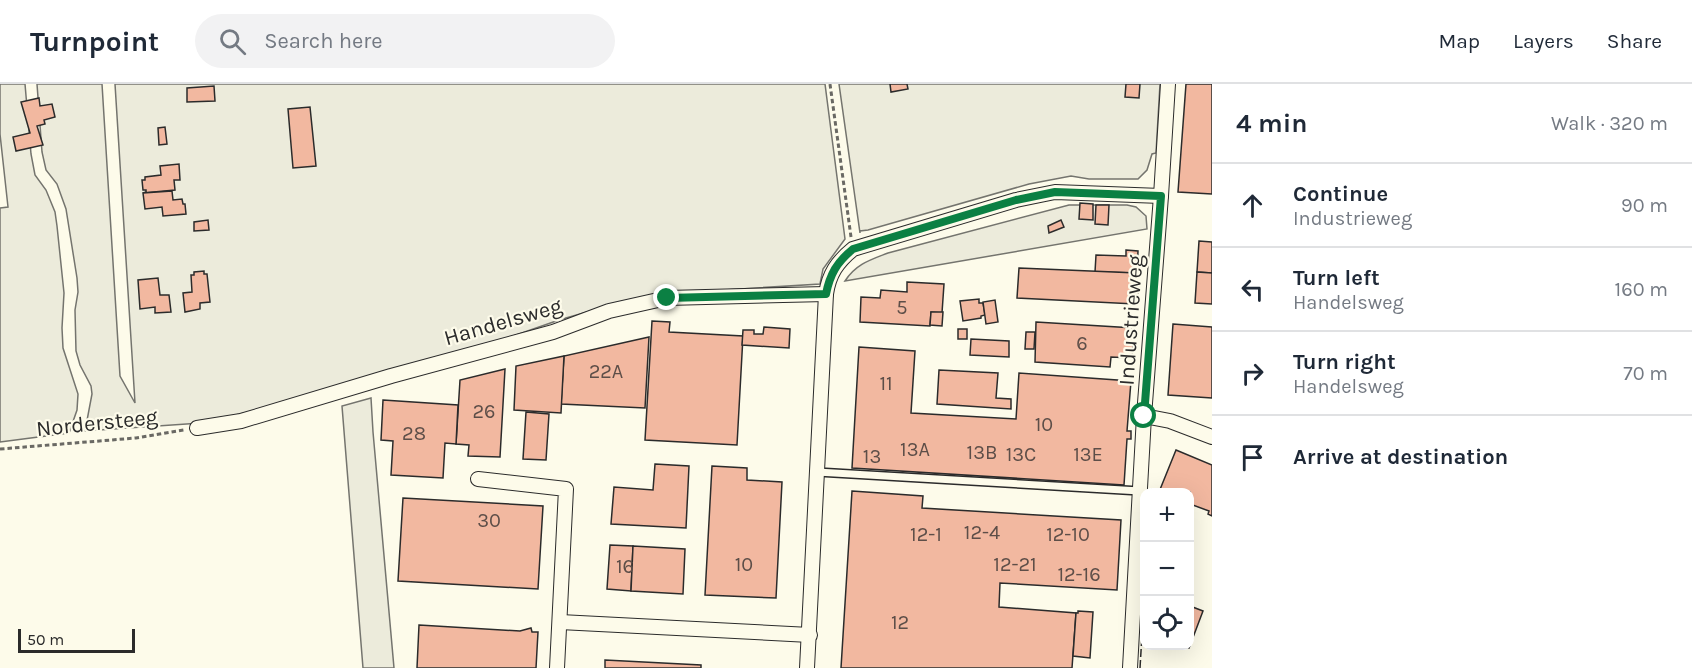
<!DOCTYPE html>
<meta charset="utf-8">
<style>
body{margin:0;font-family:Karla,sans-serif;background:#f2f2f3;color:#1f2937}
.controls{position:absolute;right:18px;bottom:18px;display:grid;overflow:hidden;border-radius:12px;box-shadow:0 6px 24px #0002}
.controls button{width:54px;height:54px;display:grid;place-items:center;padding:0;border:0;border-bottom:2px solid #e0e1e3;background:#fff;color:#1f2937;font:30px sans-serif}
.scale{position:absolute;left:18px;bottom:15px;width:117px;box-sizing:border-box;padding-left:6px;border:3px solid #2b2b2b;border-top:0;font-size:16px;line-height:21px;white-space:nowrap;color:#2b2b2b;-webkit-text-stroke:4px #fdfbea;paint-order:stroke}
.stop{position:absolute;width:18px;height:18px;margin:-14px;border:4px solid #0b8043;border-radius:50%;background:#fff}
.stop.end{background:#0b8043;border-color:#fff;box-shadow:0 2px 6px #0008}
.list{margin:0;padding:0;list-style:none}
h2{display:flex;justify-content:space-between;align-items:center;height:78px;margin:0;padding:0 24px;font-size:26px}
h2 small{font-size:20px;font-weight:400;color:#747a83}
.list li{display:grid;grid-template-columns:39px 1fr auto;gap:18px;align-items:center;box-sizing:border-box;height:84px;padding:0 24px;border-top:2px solid #e0e1e3}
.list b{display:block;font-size:22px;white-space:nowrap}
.list p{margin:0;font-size:20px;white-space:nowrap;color:#747a83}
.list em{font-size:20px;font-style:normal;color:#747a83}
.icon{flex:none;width:33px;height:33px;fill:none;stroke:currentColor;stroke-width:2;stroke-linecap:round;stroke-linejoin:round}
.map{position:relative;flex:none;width:1212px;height:584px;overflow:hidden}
header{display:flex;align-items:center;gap:36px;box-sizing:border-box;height:84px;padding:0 30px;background:#fff;border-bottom:2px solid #e0e1e3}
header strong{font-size:28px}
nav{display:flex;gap:33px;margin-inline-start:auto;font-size:21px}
.search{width:420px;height:54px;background:#f2f2f3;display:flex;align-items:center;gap:15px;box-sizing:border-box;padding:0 21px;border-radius:33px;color:#747a83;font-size:22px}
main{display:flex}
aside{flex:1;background:#fff}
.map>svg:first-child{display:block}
.green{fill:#ecebdb;stroke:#74746e;stroke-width:1.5}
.building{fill:#f2b8a0;stroke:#2b2b2b;stroke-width:1.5}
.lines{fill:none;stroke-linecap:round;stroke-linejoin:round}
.service-casing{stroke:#2b2b2b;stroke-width:10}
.minor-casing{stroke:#2b2b2b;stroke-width:16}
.path{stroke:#6a6964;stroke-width:3;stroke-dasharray:4.5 3;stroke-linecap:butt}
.service{stroke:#fdfbea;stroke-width:7}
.minor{stroke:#fdfbea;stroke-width:14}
.fence{stroke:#2b2b2b;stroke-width:1.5;stroke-dasharray:8 3;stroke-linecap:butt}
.route{stroke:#0b8043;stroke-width:8}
.labels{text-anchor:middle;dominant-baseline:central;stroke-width:4.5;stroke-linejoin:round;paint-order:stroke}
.number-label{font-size:20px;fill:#5d4e48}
.street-label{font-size:22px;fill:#2b2b2b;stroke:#fdfbea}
</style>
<header>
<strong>Turnpoint</strong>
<div class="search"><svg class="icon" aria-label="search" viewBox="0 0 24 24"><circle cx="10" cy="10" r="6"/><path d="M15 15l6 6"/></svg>Search here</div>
<nav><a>Map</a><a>Layers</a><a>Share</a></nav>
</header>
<main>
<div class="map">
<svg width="1212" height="584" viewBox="0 0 1212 584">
<rect width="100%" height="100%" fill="#fdfbea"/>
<g class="green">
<polygon points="0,0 25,0 31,70 35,91 46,106 55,128 57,142 64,209 62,244 63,264 78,310 77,326 69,349 0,358 0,124 8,123 0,50"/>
<polygon points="37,0 102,0 120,292 135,319 115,0 825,0 845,155 823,185 820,200 676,209 608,222 559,236 479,264 253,327 201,339 85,347 92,310 91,302 80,281 76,267 75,226 78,208 77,194 66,125 57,100 46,86 42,68"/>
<polygon points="839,0 1160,0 1156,69 1152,70 1147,86 1138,95 1089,95 1071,92 1029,100 868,146 860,147 860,149"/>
<path d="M1069 121H1127L1136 123 1146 132 1147 145 845 197C856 180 870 176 888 169Z"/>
<polygon points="371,314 373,348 394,584 363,584 342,322"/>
</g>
<g class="building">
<polygon points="890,0 907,0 908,5 891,8"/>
<polygon points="1126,0 1140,0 1139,14 1125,13"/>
<polygon points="1186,0 1212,0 1212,110 1178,108"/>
<polygon points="214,2 215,17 187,18 187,4"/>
<polygon points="39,14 40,22 52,20 55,33 44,36 45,40 37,42 43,61 16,67 13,53 30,49 21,18"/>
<polygon points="310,23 316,82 293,84 288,25"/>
<polygon points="165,43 167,60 159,61 158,44"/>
<polygon points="179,80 180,96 174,96 175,106 143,109 146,108 146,106 143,106 142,96 145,96 145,93 161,91 160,82"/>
<polygon points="172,107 173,116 182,115 183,120 185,120 186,130 163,132 162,123 145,125 143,109"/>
<polygon points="1080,119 1093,120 1093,136 1079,135"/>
<polygon points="1096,121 1109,121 1108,141 1095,140"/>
<polygon points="208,136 209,146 194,147 194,138"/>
<polygon points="1061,136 1064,143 1049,149 1048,142"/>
<polygon points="1199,157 1212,158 1212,189 1197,188"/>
<polygon points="1126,166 1138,167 1137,189 1095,188 1096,171 1126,172"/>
<polygon points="1019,184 1137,189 1136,203 1138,203 1138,209 1136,209 1135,220 1017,214"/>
<polygon points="204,187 204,190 207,190 210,218 200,219 200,225 185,228 183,209 192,208 191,191 194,191 194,188"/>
<polygon points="1197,188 1212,189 1212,220 1195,219"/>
<polygon points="158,194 160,211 169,211 171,228 155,229 155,223 140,225 138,196"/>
<polygon points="907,198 944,200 942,229 931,228 930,242 860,238 861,213 880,214 881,206 907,208"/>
<polygon points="979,215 979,219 983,219 985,231 981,232 981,234 963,237 960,217"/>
<polygon points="995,216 998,238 986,240 983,218"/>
<polygon points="931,228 943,228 942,242 930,241"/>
<polygon points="652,237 670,238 669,248 743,252 737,361 645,356"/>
<polygon points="1036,238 1134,244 1132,274 1111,273 1110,283 1035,278"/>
<polygon points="1173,240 1212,243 1212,314 1168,311"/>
<polygon points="764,243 790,245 789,264 742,261 743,246 754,246 754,250 763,250"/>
<rect x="958" y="245" width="9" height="10"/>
<polygon points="1026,248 1035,248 1034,265 1025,265"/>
<polygon points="649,253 645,324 561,320 564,272"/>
<polygon points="971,255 1009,257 1009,273 970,271"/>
<polygon points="859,263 915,267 911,329 1016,335 1019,289 1131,297 1127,347 1131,347 1131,355 1127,355 1124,401 852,384"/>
<polygon points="564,272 561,329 514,326 516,282"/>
<polygon points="505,285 500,373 468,372 469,361 456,360 460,296"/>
<polygon points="939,286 998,289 996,314 1011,315 1011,325 937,320"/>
<polygon points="383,316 458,321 456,360 445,359 443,394 391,391 393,357 381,356"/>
<polygon points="526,328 549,330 546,376 523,375"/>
<polygon points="1176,366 1212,381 1212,432 1208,430 1209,427 1190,420 1190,408 1159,408"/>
<polygon points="655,380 689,382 686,444 611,440 614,403 653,406"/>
<polygon points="712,382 747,384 747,396 782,398 776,514 705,511"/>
<polygon points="852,407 923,412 922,424 1121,436 1117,506 1000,499 999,523 1076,529 1072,584 841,584"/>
<polygon points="403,414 543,422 538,505 398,497"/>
<polygon points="610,461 633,462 631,507 607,505"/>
<polygon points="633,462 685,465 683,510 631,507"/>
<polygon points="1190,522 1203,527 1189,564 1183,562 1190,562"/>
<polygon points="1078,527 1093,528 1090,574 1073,572 1076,529 1078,529"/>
<polygon points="419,541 520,547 531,544 532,548 538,548 536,584 417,584"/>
<polygon points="605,576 701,581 701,584 605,584"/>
</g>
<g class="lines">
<g class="service-casing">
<polyline id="service" points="817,388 1140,407"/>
</g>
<g class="minor-casing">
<g id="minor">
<polyline points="1144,332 1170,337 1212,353"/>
<polyline points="197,344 241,337 391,292 553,248 609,227 667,214 826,210"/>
<polyline points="478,395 566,405 557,584"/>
<polyline points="560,538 810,551"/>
<path d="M807 584 826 210C829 190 837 178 853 165L1016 116 1055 108 1161 112"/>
<polyline points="1130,584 1144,332 1161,112 1168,0"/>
</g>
</g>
<g class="path">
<polyline points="830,0 851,153"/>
<polyline points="0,365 136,354 184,346"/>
</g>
<use href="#service" class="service"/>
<use href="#minor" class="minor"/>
<g class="fence">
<polyline points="1152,408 1152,405 1159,408"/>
<polyline points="1140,584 1144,518"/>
</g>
</g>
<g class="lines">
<path class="route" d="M667 214 826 210C830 190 837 178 853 165L1016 116 1055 108 1161 112 1144 332"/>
</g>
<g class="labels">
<g class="number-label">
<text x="902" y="223">5</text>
<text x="1082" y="259">6</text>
<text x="606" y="287">22A</text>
<text x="886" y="299">11</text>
<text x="484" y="327">26</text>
<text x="1044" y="340">10</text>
<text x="414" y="349">28</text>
<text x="915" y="365">13A</text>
<text x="982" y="368">13B</text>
<text x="1021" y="370">13C</text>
<text x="1088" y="370">13E</text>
<text x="872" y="372">13</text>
<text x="489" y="436">30</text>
<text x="982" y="448">12-4</text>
<text x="926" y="450">12-1</text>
<text x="1068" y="450">12-10</text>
<text x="744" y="480">10</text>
<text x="1015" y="480">12-21</text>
<text x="625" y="482">16</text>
<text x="1079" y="490">12-16</text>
<text x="900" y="538">12</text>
</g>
<g class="street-label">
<text transform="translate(1131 236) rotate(-86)">Industrieweg</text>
<text transform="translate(503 238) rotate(-16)">Handelsweg</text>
<text transform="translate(97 339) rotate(-6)">Nordersteeg</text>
</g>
</g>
</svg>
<div class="controls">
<button>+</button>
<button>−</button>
<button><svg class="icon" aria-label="locate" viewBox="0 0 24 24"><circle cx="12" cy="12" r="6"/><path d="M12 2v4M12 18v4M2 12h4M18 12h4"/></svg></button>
</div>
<div class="scale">50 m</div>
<div class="stop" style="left:1144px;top:332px"></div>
<div class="stop end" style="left:667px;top:214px"></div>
</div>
<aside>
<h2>4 min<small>Walk · 320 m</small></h2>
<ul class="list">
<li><svg class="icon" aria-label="ahead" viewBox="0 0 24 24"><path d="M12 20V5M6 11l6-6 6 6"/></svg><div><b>Continue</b><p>Industrieweg</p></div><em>90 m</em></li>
<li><svg class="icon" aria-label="left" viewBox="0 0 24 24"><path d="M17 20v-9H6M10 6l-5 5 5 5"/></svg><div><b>Turn left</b><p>Handelsweg</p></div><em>160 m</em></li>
<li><svg class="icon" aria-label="right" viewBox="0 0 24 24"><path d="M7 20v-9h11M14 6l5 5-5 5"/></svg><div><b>Turn right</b><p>Handelsweg</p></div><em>70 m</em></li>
<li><svg class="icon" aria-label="arrive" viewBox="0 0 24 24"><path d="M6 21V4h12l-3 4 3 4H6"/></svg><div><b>Arrive at destination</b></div></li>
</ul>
</aside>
</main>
